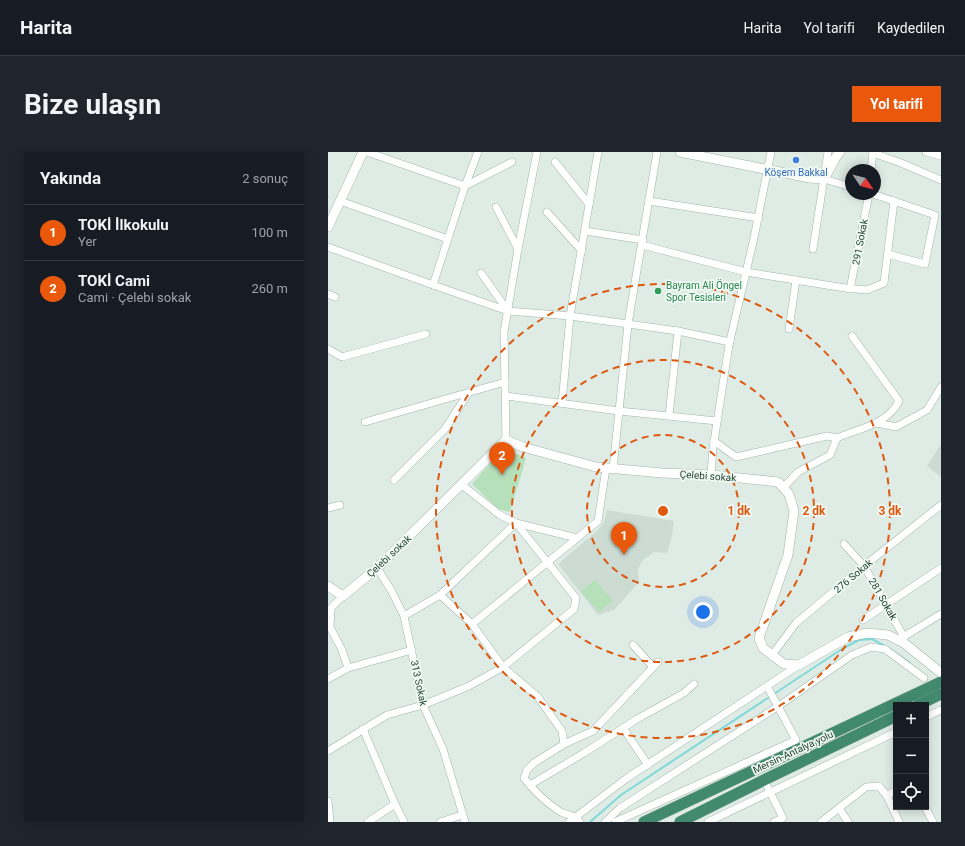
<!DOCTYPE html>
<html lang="tr">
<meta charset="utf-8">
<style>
body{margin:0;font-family:Roboto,sans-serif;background:#20242c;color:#f1f3f6}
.controls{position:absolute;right:12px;bottom:12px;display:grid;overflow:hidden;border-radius:0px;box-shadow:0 2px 10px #0003}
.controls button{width:36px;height:36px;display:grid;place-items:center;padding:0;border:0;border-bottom:1px solid #363941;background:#171b24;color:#f1f3f6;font:20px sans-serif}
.compass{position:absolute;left:517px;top:12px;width:36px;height:36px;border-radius:50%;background:#171b24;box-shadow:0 2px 10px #0003;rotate:125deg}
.you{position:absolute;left:375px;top:460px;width:14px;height:14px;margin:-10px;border:3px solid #fff;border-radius:50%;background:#1a73e8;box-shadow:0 0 0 6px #1a73e833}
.badge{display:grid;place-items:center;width:26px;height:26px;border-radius:50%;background:#ea580c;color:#fff;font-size:13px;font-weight:700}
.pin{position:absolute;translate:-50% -33px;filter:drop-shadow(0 1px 2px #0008)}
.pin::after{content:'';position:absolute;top:21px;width:14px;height:12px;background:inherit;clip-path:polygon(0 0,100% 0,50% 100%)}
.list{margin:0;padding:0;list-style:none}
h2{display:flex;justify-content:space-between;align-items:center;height:52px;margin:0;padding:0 16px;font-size:17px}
h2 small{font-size:13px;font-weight:400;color:#9ea1a6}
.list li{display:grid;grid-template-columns:26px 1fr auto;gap:12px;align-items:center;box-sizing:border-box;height:56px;padding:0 16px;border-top:1px solid #363941}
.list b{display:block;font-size:15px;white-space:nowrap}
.list p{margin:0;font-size:13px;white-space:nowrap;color:#9ea1a6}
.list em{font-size:13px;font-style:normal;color:#9ea1a6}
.icon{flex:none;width:22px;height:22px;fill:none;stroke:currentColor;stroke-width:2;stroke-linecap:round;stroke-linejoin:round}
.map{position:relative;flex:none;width:613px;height:670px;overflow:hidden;border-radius:0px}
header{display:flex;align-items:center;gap:24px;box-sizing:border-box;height:56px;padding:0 20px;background:#171b24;border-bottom:1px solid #363941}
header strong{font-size:19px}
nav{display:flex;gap:22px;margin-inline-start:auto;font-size:14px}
.intro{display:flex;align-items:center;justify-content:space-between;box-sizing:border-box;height:96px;padding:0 24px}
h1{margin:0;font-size:28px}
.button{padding:10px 18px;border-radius:0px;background:#ea580c;color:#fff;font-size:14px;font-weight:700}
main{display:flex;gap:24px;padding:0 24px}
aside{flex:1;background:#171b24;border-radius:0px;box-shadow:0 2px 10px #0003}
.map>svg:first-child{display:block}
.built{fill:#cddcd3}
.green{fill:#b5e0ba}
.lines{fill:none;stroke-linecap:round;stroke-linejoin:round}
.stream{stroke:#80d9d9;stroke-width:2}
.minor-casing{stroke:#a1b5ab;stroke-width:8}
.tertiary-casing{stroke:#a1b5ab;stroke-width:10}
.trunk-casing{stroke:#c0c9c5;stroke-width:12}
.minor{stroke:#fff;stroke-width:7}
.tertiary{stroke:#fff;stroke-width:9}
.trunk{stroke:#428a6e;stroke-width:11}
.ring{fill:none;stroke:#de580e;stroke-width:2;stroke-dasharray:7 5}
.shop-dot{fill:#3f7fe0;stroke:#f0f9f3;stroke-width:1.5}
.leisure-dot{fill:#2e9e5b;stroke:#f0f9f3;stroke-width:1.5}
.labels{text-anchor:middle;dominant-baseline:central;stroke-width:3.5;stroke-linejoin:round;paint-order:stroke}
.shop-label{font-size:10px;fill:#366cbe;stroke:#f0f9f3}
.street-label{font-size:10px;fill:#1e3f31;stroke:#f0f9f3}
.leisure-label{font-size:10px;fill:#27864d;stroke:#f0f9f3;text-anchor:start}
.centre{fill:#de580e;stroke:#f0f9f3;stroke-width:2}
.ring-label{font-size:12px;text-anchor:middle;font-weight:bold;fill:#de580e;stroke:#f0f9f3;stroke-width:3.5;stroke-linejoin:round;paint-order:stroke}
</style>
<header>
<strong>Harita</strong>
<nav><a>Harita</a><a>Yol tarifi</a><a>Kaydedilen</a></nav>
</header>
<div class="intro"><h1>Bize ulaşın</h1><a class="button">Yol tarifi</a></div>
<main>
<aside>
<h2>Yakında<small>2 sonuç</small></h2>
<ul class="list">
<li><span class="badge">1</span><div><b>TOKİ İlkokulu</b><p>Yer</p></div><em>100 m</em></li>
<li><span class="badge">2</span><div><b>TOKİ Cami</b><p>Cami · Çelebi sokak</p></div><em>260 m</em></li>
</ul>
</aside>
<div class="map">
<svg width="613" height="670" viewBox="0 0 613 670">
<rect width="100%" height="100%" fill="#dfece5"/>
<g class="built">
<polygon points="613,292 613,325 599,314"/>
<polygon points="279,358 346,369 344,384 339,401 326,400 315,408 310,417 311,430 286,458 270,463 230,412 271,377 276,370"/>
</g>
<g class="green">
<polygon points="186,301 198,306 182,360 170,357 144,332 166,307 173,302"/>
<polygon points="267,428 285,449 271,460 253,439"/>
</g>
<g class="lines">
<g class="stream">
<polyline points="561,496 582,511"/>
<polyline points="262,670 293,643 514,497 531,488 544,487 557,494"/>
</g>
<g class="minor-casing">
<g id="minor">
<polyline points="39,0 137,34 105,133 180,159 242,164 300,172 350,179 402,190"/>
<polyline points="598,0 613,4"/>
<polyline points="545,1 573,11 613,28"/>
<polyline points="227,10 261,52"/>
<polyline points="543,18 545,0"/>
<polyline points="496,27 523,35"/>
<polyline points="137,34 184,10"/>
<polyline points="137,34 150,0"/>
<polyline points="545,42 607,63 597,112 560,102"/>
<polyline points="12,49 120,87"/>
<polyline points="321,49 431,66"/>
<polyline points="168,55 190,97"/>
<polyline points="219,60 254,99"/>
<polyline points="257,79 315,88"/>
<polyline points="314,93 418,120 517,136 539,138 556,131 566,49"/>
<polyline points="0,95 105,133"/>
<polyline points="485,97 500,0"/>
<polyline points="153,121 180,159"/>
<polyline points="522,137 541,42"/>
<polyline points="0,142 7,145"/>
<polyline points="461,177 468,128"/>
<polyline points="0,197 14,205 98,182"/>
<polyline points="178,244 291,259 389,269"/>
<polyline points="234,251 242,164 270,0"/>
<polyline points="341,264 350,179"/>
<polyline points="37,270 177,230"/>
<polyline points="549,271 568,275 599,258 613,235"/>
<path d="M509 286C532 276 559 273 571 249L524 184"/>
<polyline points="178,288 176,180 190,97 209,0"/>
<polyline points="386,289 408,305 499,284 509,286 502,303 470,320 455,336"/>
<polyline points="285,317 300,172 329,0"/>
<polyline points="383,323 385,296 401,193 426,86 443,0"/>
<polyline points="66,328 117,277 141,240"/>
<polyline points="134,333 172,363 188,371 249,386"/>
<polyline points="0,356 12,353"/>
<polyline points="516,392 536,414 576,485"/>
<polyline points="49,416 63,438 76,464 95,553 115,597 137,670"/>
<polyline points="15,444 3,456 2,475 14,498 20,516"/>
<polyline points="76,464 112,443 144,472 175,515 210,545 234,579 236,592"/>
<polyline points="535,468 613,416"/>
<polyline points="144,472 270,369 278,316"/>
<polyline points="572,487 613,462"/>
<polyline points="305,493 325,515"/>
<polyline points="444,503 468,471 536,414 613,353"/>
<polyline points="0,527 20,516 84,498"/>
<polyline points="598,565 613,558"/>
<polyline points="295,576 320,613"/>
<polyline points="35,577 67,652 76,670"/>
<polyline points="0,599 59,563 95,553 141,534 175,515 246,457 248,446 188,371 112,443"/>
<polyline points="436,628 455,666 446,670"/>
<polyline points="202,633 256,601 309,567 356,541 366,532"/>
<polyline points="559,644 568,638"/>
<polyline points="0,649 2,670"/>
<polyline points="597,655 605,670"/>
<polyline points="511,656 520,670"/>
<polyline points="40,670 67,652"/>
<polyline points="112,670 134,663"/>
<polyline points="241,670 299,626 471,513"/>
<path d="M252 670C246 661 238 664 231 659 218 650 205 638 196 626L199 618 206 611 236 592 265 579 330 510"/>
<polyline points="277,670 292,656 452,553 524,503 543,495 557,497 596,526"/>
<polyline points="287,670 468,588 439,534"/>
<polyline points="380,670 568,580"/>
<polyline points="493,670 538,635 551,634 559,644 571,670"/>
</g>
</g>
<g class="tertiary-casing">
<g id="tertiary">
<polyline points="352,0 482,26 496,27 508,5 512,0"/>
<polyline points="0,75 35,0"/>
<polyline points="0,434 15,444 49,416 178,288 195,295 268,315 334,321 383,323 450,330 461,342 466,359 460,403 431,486 435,496 456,512 471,513 520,485 539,481 560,483 576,491 613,521"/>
</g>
</g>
<g class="trunk-casing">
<g id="trunk">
<polyline points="590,553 613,542"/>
<polyline points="316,670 613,530"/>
<polyline points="352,670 436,628 568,564"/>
</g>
</g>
<use href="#minor" class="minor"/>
<use href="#tertiary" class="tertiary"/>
<use href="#trunk" class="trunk"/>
</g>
<g class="ring">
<circle cx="335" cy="359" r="76"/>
<circle cx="335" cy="359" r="151"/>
<circle cx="335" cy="359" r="227"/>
</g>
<circle class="shop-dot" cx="468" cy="8" r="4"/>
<circle class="leisure-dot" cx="330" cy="139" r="4"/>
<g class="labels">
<g class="shop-label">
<text x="468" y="20">Köşem Bakkal</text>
</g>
<g class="street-label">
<text transform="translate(532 90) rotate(-79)">291 Sokak</text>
<text transform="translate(380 324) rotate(4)">Çelebi sokak</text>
<text transform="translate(61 404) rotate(-43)">Çelebi sokak</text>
<text transform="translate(525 424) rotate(-40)">276 Sokak</text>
<text transform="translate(555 447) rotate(60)">281 Sokak</text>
<text transform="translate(91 531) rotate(78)">313 Sokak</text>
<text transform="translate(465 600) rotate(-25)">Mersin-Antalya yolu</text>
</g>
<g class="leisure-label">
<text x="338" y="133">Bayram Ali Öngel<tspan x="338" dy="12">Spor Tesisleri</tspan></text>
</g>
</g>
<circle cx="335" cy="359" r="6" class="centre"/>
<g class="ring-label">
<text x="411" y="363">1 dk</text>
<text x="486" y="363">2 dk</text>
<text x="562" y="363">3 dk</text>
</g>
</svg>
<div class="controls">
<button>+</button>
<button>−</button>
<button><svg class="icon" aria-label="locate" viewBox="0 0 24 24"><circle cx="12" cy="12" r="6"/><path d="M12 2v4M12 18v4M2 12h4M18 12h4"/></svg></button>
</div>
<svg class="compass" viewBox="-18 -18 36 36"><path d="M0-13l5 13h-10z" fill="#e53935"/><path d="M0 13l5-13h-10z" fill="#9ea1a6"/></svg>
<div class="you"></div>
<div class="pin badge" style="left:296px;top:403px">1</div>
<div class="pin badge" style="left:174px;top:323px">2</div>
</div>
</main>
